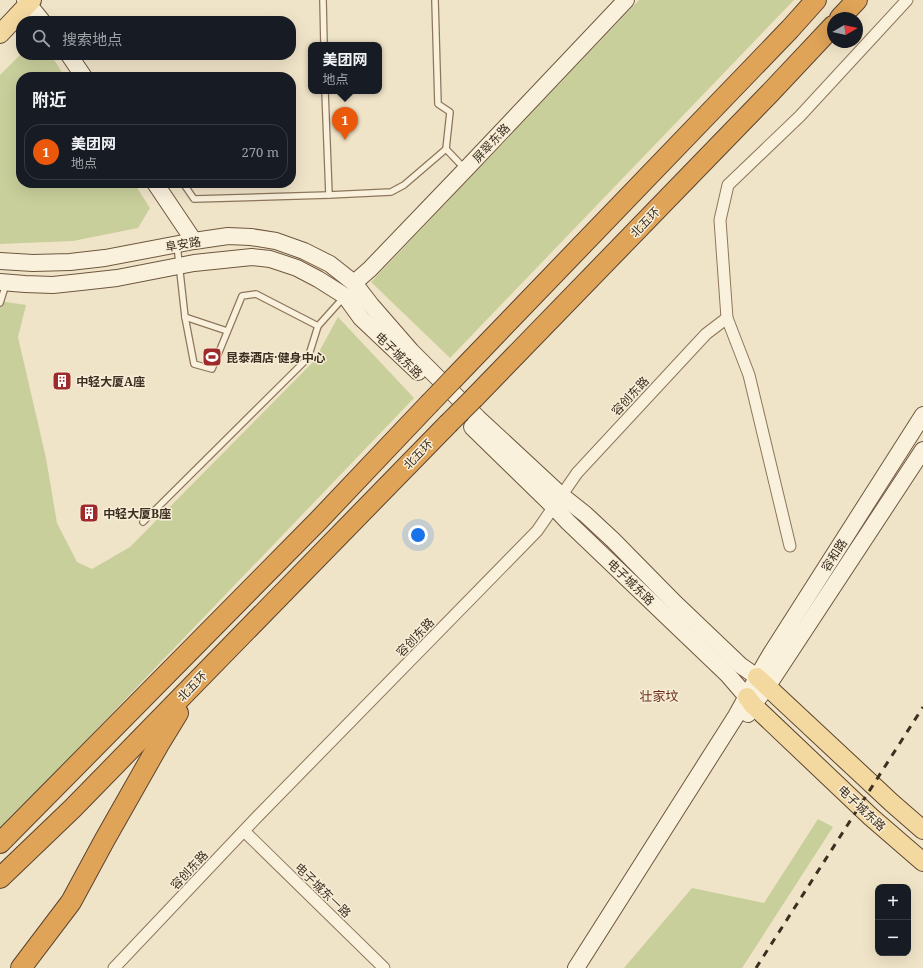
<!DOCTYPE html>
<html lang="zh">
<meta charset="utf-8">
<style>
body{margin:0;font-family:"Noto Serif","Noto Sans SC",serif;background:#242831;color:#f1f3f6}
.controls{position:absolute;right:12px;bottom:12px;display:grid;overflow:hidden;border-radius:8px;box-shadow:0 4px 16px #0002}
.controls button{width:36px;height:36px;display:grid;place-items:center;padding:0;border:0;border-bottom:1px solid #363941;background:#171b24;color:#f1f3f6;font:20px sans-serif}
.compass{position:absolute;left:827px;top:12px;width:36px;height:36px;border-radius:50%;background:#171b24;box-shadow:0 4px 16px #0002;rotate:81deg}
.you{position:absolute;left:418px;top:535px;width:14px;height:14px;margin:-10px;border:3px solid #fff;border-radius:50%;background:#1a73e8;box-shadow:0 0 0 6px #1a73e833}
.badge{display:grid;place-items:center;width:26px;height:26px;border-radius:50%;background:#ea580c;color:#fff;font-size:13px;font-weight:700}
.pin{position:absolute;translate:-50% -33px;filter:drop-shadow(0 1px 2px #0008)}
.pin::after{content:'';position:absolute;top:21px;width:14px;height:12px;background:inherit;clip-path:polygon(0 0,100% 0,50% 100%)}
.popup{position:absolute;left:308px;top:42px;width:74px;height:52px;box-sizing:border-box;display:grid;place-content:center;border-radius:8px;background:#171b24;filter:drop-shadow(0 1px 3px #0005);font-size:13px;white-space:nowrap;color:#9ea1a6}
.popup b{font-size:15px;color:#f1f3f6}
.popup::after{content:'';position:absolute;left:50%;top:100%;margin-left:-8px;border:8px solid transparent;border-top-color:#171b24}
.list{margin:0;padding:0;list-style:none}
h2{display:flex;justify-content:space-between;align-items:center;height:52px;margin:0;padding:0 16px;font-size:17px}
h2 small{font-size:13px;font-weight:400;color:#9ea1a6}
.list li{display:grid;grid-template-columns:26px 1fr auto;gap:12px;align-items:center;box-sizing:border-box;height:56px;margin:0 8px 8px;padding:0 8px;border:1px solid #363941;border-radius:16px}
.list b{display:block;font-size:15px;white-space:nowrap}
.list p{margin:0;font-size:13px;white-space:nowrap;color:#9ea1a6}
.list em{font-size:13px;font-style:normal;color:#9ea1a6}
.icon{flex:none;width:22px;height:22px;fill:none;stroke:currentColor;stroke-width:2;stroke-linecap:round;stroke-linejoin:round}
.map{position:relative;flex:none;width:923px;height:968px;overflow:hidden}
.search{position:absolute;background:#171b24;box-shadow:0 4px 16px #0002;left:16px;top:16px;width:280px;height:44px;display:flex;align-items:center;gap:10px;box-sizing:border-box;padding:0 14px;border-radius:16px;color:#9ea1a6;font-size:15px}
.panel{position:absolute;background:#171b24;box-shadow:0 4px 16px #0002;left:16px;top:72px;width:280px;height:116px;border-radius:16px}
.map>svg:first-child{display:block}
.green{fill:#c9cf9b}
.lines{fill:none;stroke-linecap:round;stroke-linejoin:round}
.lane-casing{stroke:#8d765c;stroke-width:8}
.street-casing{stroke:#8d765c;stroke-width:13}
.secondary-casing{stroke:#6f573f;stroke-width:18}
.primary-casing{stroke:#5b4430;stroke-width:20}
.highway-casing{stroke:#5b4430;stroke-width:22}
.lane{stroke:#faf1dc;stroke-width:5.5}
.street{stroke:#faf1dc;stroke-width:11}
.secondary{stroke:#faf1dc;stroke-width:16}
.primary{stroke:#f3d9a0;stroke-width:18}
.highway{stroke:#e0a458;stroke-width:20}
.rail{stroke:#3d2e20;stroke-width:3;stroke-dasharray:7 7;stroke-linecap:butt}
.highway-bridge-casing{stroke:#5b4430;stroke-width:22;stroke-linecap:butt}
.highway-bridge{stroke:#e0a458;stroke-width:20}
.labels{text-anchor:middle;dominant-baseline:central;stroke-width:3;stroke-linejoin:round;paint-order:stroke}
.street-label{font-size:12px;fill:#3d2e20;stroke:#f7eed8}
.poi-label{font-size:12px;font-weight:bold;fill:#3d2e20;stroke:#f7eed8;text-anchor:start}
.neighbourhood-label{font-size:13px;fill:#6b2e1e;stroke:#f7eed8}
</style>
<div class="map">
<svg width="923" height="968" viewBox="0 0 923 968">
<rect width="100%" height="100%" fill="#f0e4c8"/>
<g class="green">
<polygon points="639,0 794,0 450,358 371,282"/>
<polygon points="21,54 21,55 51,55 65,77 21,77 21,183 134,183 150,208 138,228 73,241 0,244 0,75"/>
<polygon points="0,301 26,305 18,337 46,458 57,523 77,562 92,569 130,547 314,361 338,317 414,398 0,830"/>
<polygon points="818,819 833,827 742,968 624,968 692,888 764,903"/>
</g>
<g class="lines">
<g class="lane-casing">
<g id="lane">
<polyline points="323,0 324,45"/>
<polyline points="435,0 438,104 450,112 446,149 464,168"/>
<polyline points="325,91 329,195 391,192 404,185 446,149"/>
<polyline points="183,183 194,199 329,195"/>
<polyline points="177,245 185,317 194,364 212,369 242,296 256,294 318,326 344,297"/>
<polyline points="0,303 6,284"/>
<polyline points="185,317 227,331"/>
<polyline points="143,522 308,358 318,326"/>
</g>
</g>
<g class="street-casing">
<g id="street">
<polyline points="790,546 749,375 727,318 720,220 728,185 800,116 907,0"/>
<polyline points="244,831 384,968"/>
<polyline points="114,968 257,817 537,531 577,473 706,334 727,318"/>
</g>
</g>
<g class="secondary-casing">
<g id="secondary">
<polyline points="25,0 42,21"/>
<polyline points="69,55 84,77"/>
<polyline points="155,183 194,241"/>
<polyline points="0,261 33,263 70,262 105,258 194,241 228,236 251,237 276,241 304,251 330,264 354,283 371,305 411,351 478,418 561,495 585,514 613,540 675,603 740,665 757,677"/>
<polyline points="0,282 25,284 53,285 81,282 117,278 194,263 252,257 270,259 297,268 318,279 345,296 361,318 418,372"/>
<polyline points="354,283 370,269 466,169 626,0"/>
<polyline points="472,427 553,506 568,522 728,675 747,697"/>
<polyline points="748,714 753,705 767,687 923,450"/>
<path d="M576 968 736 716C748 695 759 673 772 652L923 415"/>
</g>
</g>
<g class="primary-casing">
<g id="primary">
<polyline points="0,34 32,0"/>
<polyline points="757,677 892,803 923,830"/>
<polyline points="747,697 753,705 871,817 923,862"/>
</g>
</g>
<g class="highway-casing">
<g id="highway">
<polyline points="840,18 857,0"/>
<polyline points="454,378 790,29 816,0"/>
<polyline points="474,398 769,94 833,26"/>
<polyline points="0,843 318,521 429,404"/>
<polyline points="0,878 73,808 448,424"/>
<polyline points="21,968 71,902 104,841 159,744 178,713"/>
</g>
</g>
<use href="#lane" class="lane"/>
<use href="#street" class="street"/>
<use href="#secondary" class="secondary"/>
<use href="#primary" class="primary"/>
<use href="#highway" class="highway"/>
<polyline class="rail" points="756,968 923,707"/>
<g class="highway-bridge-casing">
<g id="highway-bridge">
<polyline points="429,404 454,378"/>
<polyline points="448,424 474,398"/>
</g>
</g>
<use href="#highway-bridge" class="highway-bridge"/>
</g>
<defs>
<g id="stadium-square" transform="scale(1)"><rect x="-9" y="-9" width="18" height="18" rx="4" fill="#9e2a2b" stroke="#f7eed8"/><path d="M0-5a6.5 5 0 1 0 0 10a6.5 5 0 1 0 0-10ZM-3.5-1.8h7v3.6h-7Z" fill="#fff"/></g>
<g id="building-square" transform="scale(1)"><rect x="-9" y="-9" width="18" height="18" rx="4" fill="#9e2a2b" stroke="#f7eed8"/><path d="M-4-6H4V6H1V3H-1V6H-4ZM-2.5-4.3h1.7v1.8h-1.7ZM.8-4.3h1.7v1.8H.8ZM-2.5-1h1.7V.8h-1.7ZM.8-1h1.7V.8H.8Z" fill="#fff"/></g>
</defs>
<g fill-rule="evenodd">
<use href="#stadium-square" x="212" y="357"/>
<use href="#building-square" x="62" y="381"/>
<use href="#building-square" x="89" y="513"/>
</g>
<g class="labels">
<g class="street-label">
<text transform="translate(491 143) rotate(-47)">屏翠东路</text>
<text transform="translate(645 222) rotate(-46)">北五环</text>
<text transform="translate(183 244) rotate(-10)">阜安路</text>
<text transform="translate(399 355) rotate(44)">电子城东路</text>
<text transform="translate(630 396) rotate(-47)">容创东路</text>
<text transform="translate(418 454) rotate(-46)">北五环</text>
<text transform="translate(834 555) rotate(-57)">容和路</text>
<text transform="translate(631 582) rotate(44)">电子城东路</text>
<text transform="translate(415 637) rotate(-46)">容创东路</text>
<text transform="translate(192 686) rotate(-46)">北五环</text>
<text transform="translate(862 808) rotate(43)">电子城东路</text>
<text transform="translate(189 870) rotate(-47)">容创东路</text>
<text transform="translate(323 890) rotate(44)">电子城东一路</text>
</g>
<g class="poi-label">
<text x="226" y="357">昆泰酒店·健身中心</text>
<text x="76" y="381">中轻大厦A座</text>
<text x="103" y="513">中轻大厦B座</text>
</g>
<g class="neighbourhood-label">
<text x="659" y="696">壮家坟</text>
</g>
</g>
</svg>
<div class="controls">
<button>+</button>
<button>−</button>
</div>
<svg class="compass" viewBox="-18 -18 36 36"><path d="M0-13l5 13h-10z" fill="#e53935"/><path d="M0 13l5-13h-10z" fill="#9ea1a6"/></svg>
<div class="you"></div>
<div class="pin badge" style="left:345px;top:140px">1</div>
<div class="popup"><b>美团网</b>地点</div>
<div class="search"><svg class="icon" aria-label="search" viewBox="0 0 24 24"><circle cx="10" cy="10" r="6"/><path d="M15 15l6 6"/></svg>搜索地点</div>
<section class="panel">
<h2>附近<small></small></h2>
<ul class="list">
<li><span class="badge">1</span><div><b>美团网</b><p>地点</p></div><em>270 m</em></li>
</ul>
</section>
</div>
